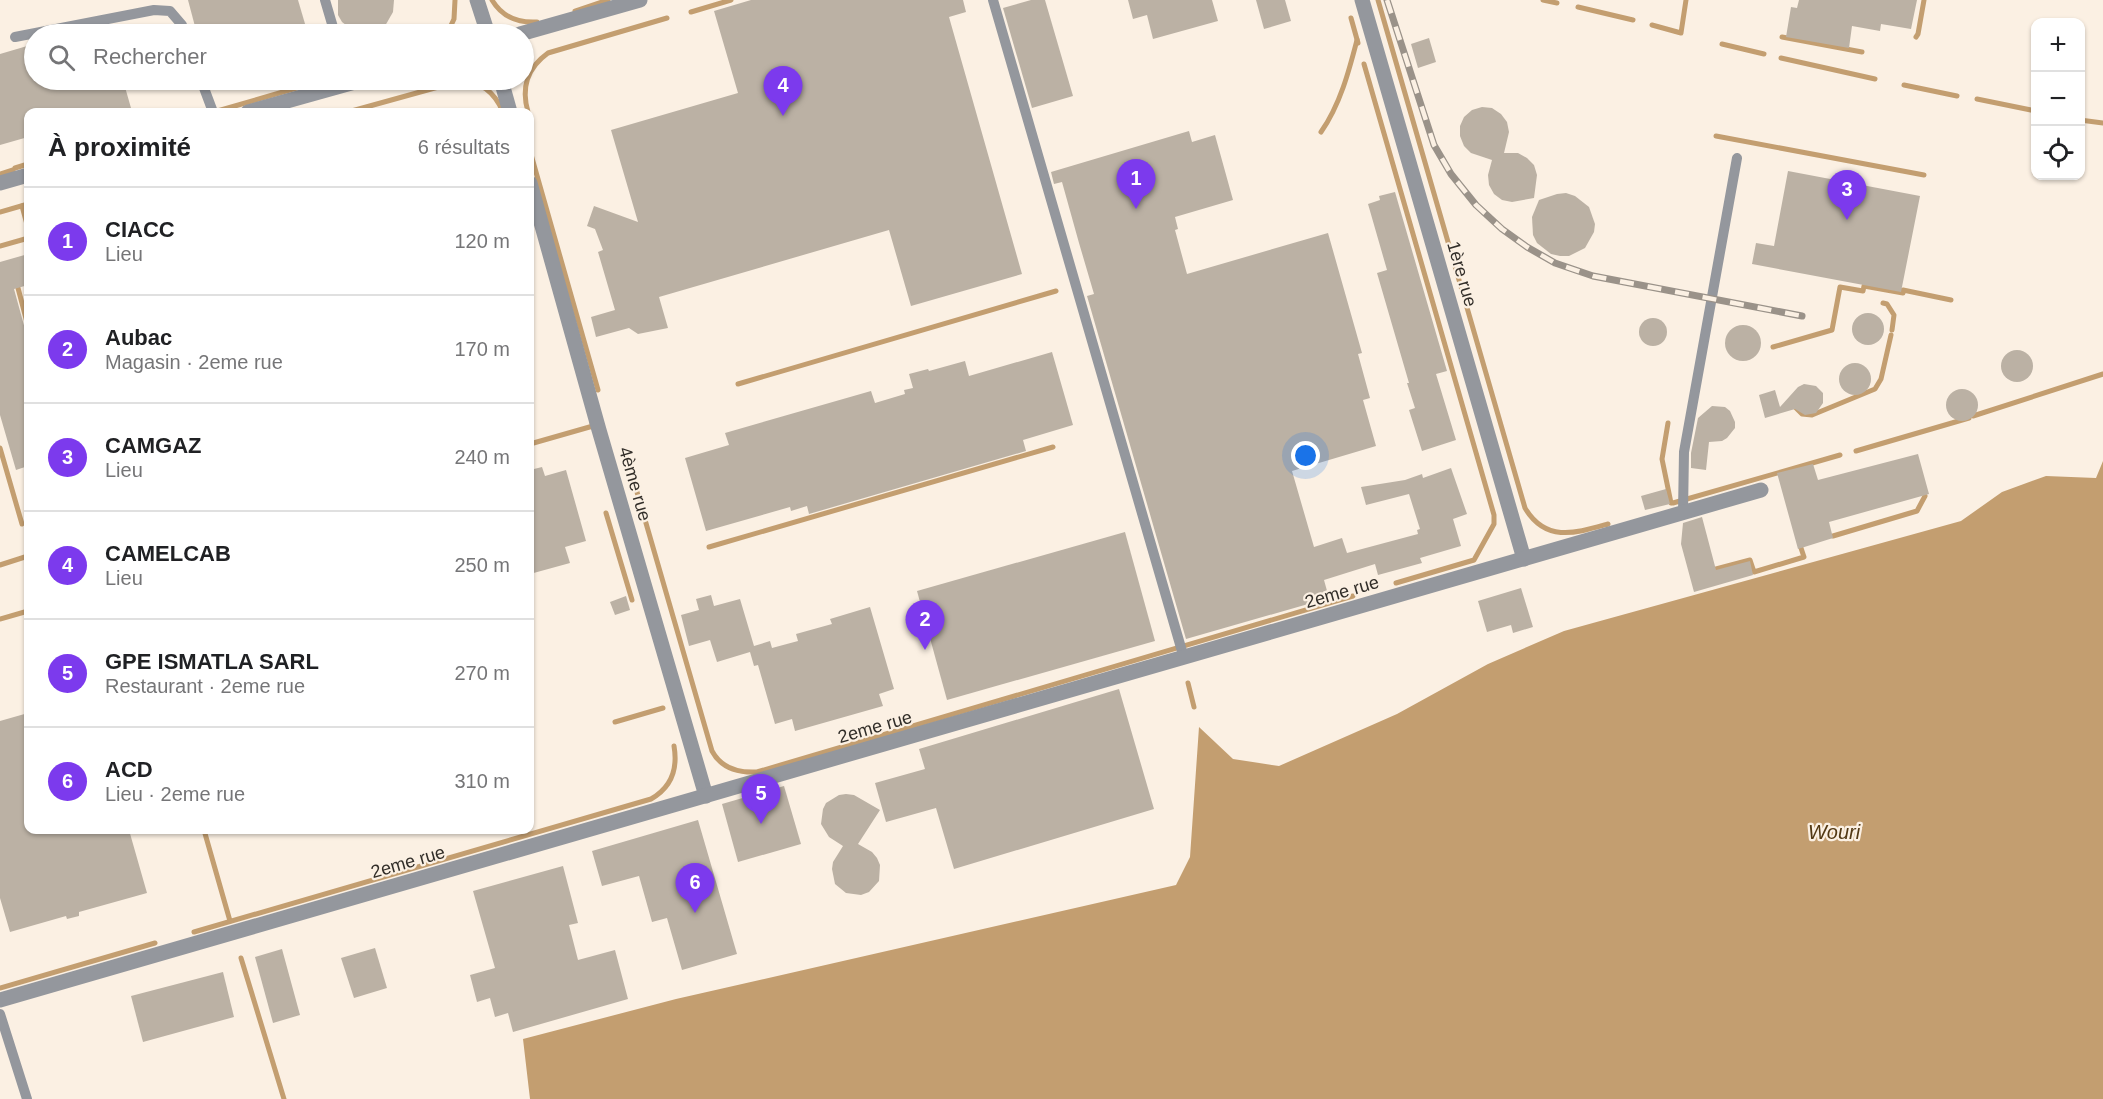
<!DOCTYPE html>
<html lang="fr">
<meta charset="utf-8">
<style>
body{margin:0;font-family:Helvetica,sans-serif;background:#f6f6f6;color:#202124}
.controls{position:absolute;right:18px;top:18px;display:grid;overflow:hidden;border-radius:12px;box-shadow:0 2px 4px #0004}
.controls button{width:54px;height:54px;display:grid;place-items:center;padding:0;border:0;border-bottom:2px solid #e0e0e0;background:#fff;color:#202124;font:30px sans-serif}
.you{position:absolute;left:1306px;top:456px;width:21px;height:21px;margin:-15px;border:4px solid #fff;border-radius:50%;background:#1a73e8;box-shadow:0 0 0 9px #1a73e833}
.badge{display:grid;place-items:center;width:39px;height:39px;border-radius:50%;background:#7c3aed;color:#fff;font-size:20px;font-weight:700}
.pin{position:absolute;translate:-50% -50px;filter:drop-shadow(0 2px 3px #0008)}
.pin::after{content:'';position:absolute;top:32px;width:21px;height:18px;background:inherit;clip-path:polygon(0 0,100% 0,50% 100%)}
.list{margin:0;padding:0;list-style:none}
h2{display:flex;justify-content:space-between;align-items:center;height:78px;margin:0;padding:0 24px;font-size:26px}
h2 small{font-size:20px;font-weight:400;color:#757577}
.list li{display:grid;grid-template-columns:39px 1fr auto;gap:18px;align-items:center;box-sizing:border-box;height:108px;padding:0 24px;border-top:2px solid #e0e0e0}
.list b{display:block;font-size:22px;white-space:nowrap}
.list p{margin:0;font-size:20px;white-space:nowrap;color:#757577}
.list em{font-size:20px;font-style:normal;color:#757577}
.icon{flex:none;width:33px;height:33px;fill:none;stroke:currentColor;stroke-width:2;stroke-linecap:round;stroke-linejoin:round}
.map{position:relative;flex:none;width:2103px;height:1099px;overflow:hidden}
.search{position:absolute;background:#fff;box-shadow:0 2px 4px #0004;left:24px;top:24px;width:510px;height:66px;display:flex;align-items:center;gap:15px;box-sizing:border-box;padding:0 21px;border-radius:33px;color:#757577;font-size:22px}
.panel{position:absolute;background:#fff;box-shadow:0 2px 4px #0004;left:24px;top:108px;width:510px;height:726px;border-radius:12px}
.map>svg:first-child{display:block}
.water{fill:#c39e70}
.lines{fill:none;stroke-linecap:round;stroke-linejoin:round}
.stream{stroke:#c39e70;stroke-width:5}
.building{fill:#bbb1a4}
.service{stroke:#94979d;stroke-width:10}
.minor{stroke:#94979d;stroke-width:15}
.rail-casing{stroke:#9a9289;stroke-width:7}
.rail{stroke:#fbf0e3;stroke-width:4.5;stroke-dasharray:14;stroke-linecap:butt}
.labels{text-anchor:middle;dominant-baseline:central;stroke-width:4.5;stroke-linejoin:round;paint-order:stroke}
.street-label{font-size:18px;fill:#322e29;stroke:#fbf0e3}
.water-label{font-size:20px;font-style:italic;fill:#533914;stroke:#fbf0e3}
</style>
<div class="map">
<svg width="2103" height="1099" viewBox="0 0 2103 1099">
<rect width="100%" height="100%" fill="#fbf0e3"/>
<polygon class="water" points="2103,461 2103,1099 530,1099 523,1039 676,999 1176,885 1190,857 1199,727 1233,759 1279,766 1397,714 1488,664 1564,631 1961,521 2002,492 2046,476 2096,478"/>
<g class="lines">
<g class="stream">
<path d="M492 0C502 17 519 23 537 22"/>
<path d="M1378 0 1525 508C1546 543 1576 533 1608 524"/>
<polyline points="1543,0 1557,3"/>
<polyline points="1578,7 1633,20"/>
<polyline points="575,11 608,0"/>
<polyline points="691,12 731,0"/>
<polyline points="1351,18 1358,43"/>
<polyline points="1652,25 1681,33 1686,0"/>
<polyline points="447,34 454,19 455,0"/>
<polyline points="1782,37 1862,52"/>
<polyline points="1916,37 1918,34 1924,0"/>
<polyline points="1722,44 1764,54"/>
<polyline points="1781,58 1875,79"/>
<polyline points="1364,64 1494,515 1494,524 1474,560 1396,583"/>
<polyline points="1904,85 1957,96"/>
<polyline points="1977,99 2036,111"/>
<polyline points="214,112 324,80"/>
<path d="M348 112 460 81C481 81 495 93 503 112"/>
<path d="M528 112C521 88 527 68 548 53L667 18"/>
<polyline points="530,116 530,118"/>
<polyline points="2080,120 2103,123"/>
<path d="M1321 132C1340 105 1349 71 1357 40"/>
<polyline points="1716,136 1924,175"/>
<polyline points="530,151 598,390"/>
<polyline points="15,168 28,164"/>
<polyline points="0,174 13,170"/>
<polyline points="22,206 28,228"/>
<polyline points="0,212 28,204"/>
<polyline points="0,246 25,239"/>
<polyline points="18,288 28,326"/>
<polyline points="1883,303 1887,304 1894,315 1892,330"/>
<polyline points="1773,347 1832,330 1840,287 1863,291 1864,286 1903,293 1903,290 1951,300"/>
<polyline points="738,384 1056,291"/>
<polyline points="1795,407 1802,414 1812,415 1875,389 1881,379 1891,335"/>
<polyline points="1973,416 2103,374"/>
<polyline points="1668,423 1662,459 1671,503"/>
<polyline points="530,444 593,426 592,423"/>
<polyline points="0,448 22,524"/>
<polyline points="1856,451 1969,418"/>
<path d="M628 461 712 751C721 768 738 773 757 772L1353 596"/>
<polyline points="1673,503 1840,455"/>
<polyline points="606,513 632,600"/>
<polyline points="1833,536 1917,511 1925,496"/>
<polyline points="709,547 1053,447"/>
<polyline points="0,565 28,556"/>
<polyline points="1716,569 1750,560 1754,572 1804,557 1801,548"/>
<polyline points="0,619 28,611"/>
<polyline points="1188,683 1194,707"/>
<polyline points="615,722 663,708"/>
<polyline points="204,830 230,921"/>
<path d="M194 932 651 799C672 787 678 769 674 746"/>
<polyline points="241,958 284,1099"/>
<polyline points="0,988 155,943"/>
</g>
</g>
<g class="building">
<polygon points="188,0 298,0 308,34 197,34"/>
<polygon points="338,0 394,0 393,12 385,26 371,34 362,34 355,32 342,22 338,15"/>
<polygon points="751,0 963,0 966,12 949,17 1022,274 911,306 889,230 659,297 668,328 638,334 629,328 596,337 591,317 615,310 598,252 603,250 595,229 587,226 594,206 638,222 611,130 738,93 714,11"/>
<polygon points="1031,0 1045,0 1073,96 1032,108 1003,8"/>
<polygon points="1128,0 1212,0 1218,21 1153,39 1147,15 1133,19"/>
<polygon points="1256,0 1285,0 1291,21 1264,29"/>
<polygon points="1799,0 1917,0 1911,29 1881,24 1880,31 1852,26 1849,48 1786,37 1791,7 1797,8"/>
<polygon points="1429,38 1436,62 1418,68 1411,44"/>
<polygon points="34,44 34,80 123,80 131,108 116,112 28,112 28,137 0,145 0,54"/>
<polygon points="1482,107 1492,108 1501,114 1507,122 1509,132 1504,153 1518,153 1527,158 1534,165 1537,175 1534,198 1512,202 1502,200 1494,194 1489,185 1488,175 1492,160 1471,153 1464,146 1460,136 1460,126 1464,117 1472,110"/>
<polygon points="1189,131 1192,142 1215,135 1233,200 1175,217 1178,229 1175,230 1187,274 1328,233 1362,353 1358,354 1370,398 1363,400 1376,446 1292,471 1314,547 1342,538 1347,553 1418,534 1417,530 1420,529 1409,494 1366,505 1361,487 1405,480 1422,474 1423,478 1451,468 1467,514 1453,519 1461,546 1420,558 1422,563 1378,575 1375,564 1324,580 1329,598 1186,639 1087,296 1094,294 1079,243 1062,182 1054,184 1051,172"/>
<polygon points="1788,171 1920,196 1901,292 1752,264 1756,243 1774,246"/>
<polygon points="1395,192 1447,371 1436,374 1456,440 1422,451 1409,410 1415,408 1407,383 1409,383 1377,273 1387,270 1368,204 1380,200 1379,196"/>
<polygon points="1566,193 1575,196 1589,207 1595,224 1594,232 1585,248 1569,256 1560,256 1551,254 1537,243 1533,235 1532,217 1539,200 1557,194"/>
<polygon points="28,254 28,285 14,289 28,340 28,466 16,470 0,415 0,262"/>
<circle cx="1868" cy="329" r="16"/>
<circle cx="1653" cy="332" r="14"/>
<circle cx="1743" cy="343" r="18"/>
<circle cx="2017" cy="366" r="16"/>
<polygon points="1052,352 1073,425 1023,440 1026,451 809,514 807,506 791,511 790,507 706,531 685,458 729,445 725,433 871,391 875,403 905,394 904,390 913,388 909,374 928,369 929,371 965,361 969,376"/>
<circle cx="1855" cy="379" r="16"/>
<polygon points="1804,384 1816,386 1823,393 1823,403 1816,413 1805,415 1795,409 1765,418 1759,395 1775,390 1780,407 1798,387"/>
<circle cx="1962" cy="405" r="16"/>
<polygon points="1712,406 1725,407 1730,411 1735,422 1735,428 1727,438 1722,441 1709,442 1706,470 1691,468 1691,453 1698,418"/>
<polygon points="1918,454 1929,494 1829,522 1833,538 1798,549 1777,473 1813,464 1818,480"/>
<polygon points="542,467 545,476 566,470 586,541 565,547 570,563 530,574 530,470"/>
<polygon points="1666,489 1670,504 1645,510 1641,496"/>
<polygon points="1702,517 1716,570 1750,561 1753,575 1694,592 1681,544 1683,523"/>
<polygon points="1125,532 1155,641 947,700 917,591"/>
<polygon points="1521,588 1533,627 1513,633 1511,625 1487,632 1478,601"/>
<polygon points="711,595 714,606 740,599 754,646 770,641 772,648 798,641 796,634 832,624 830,619 870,607 894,689 879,694 883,706 795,731 792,719 775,724 758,665 754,666 750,652 717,662 710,640 689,646 681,615 699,610 696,599"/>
<polygon points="626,596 630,610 615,615 610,602"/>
<polygon points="1119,689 1154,809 954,869 936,808 886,822 875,783 925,769 919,749"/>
<polygon points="28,713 28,830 129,830 147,893 79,912 79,916 67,919 66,916 10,932 0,898 0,721"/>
<polygon points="784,786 801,844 738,862 722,804"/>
<polygon points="846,794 854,795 880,810 858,844 872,852 877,858 880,865 879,881 869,892 861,895 846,893 835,884 832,869 833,862 843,846 829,837 821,824 823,809 826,803 839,795"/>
<polygon points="698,820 737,954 682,970 667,918 652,922 639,876 602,886 592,851"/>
<polygon points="563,866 578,923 569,925 578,960 615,950 628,999 513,1032 508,1013 495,1017 490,998 477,1002 470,975 495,968 473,891"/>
<polygon points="375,948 387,988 354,998 341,958"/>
<polygon points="282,949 300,1015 273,1023 255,957"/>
<polygon points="223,972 234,1017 143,1042 131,996"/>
</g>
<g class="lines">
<g class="service">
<polyline points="325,0 335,34"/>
<polyline points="993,0 1184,658"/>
<polyline points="15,37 154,10 170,11 182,25 185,34"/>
<polyline points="201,80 213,112"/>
<polyline points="1683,513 1684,452 1737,158"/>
<polyline points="0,1014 27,1099"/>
</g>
<g class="minor">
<polyline points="477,0 488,34"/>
<polyline points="1362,0 1524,559"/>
<polyline points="520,34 640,0"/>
<polyline points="501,80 510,112"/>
<polyline points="248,112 362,80"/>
<polyline points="0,183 28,175"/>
<polyline points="530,183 599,430 706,796"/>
<polyline points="0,1000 1761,490"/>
</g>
<g class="rail-casing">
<polyline id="rail" points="1387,0 1434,145 1451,174 1476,205 1502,229 1527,247 1555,263 1593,276 1802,316"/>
</g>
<use href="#rail" class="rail"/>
</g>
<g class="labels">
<g class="street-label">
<text transform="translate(1462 274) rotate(74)">1ère rue</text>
<text transform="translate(635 484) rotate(74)">4ème rue</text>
<text transform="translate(1342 592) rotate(-16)">2eme rue</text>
<text transform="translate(875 727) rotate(-16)">2eme rue</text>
<text transform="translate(408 862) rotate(-16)">2eme rue</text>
</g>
<g class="water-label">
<text x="1834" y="832">Wouri</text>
</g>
</g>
</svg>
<div class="controls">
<button>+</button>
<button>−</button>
<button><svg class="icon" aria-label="locate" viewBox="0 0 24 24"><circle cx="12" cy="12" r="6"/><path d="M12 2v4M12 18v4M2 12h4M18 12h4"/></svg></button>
</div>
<div class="you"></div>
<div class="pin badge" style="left:1136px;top:209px">1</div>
<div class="pin badge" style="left:925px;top:650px">2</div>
<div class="pin badge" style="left:1847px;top:220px">3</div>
<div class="pin badge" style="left:783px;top:116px">4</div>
<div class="pin badge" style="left:761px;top:824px">5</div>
<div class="pin badge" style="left:695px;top:913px">6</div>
<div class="search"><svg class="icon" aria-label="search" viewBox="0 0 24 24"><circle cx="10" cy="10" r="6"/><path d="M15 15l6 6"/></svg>Rechercher</div>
<section class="panel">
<h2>À proximité<small>6 résultats</small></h2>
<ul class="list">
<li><span class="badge">1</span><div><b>CIACC</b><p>Lieu</p></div><em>120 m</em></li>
<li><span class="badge">2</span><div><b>Aubac</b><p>Magasin · 2eme rue</p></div><em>170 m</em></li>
<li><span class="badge">3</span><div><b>CAMGAZ</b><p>Lieu</p></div><em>240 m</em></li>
<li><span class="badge">4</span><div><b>CAMELCAB</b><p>Lieu</p></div><em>250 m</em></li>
<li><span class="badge">5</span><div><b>GPE ISMATLA SARL</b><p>Restaurant · 2eme rue</p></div><em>270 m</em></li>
<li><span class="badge">6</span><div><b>ACD</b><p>Lieu · 2eme rue</p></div><em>310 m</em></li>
</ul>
</section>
</div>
